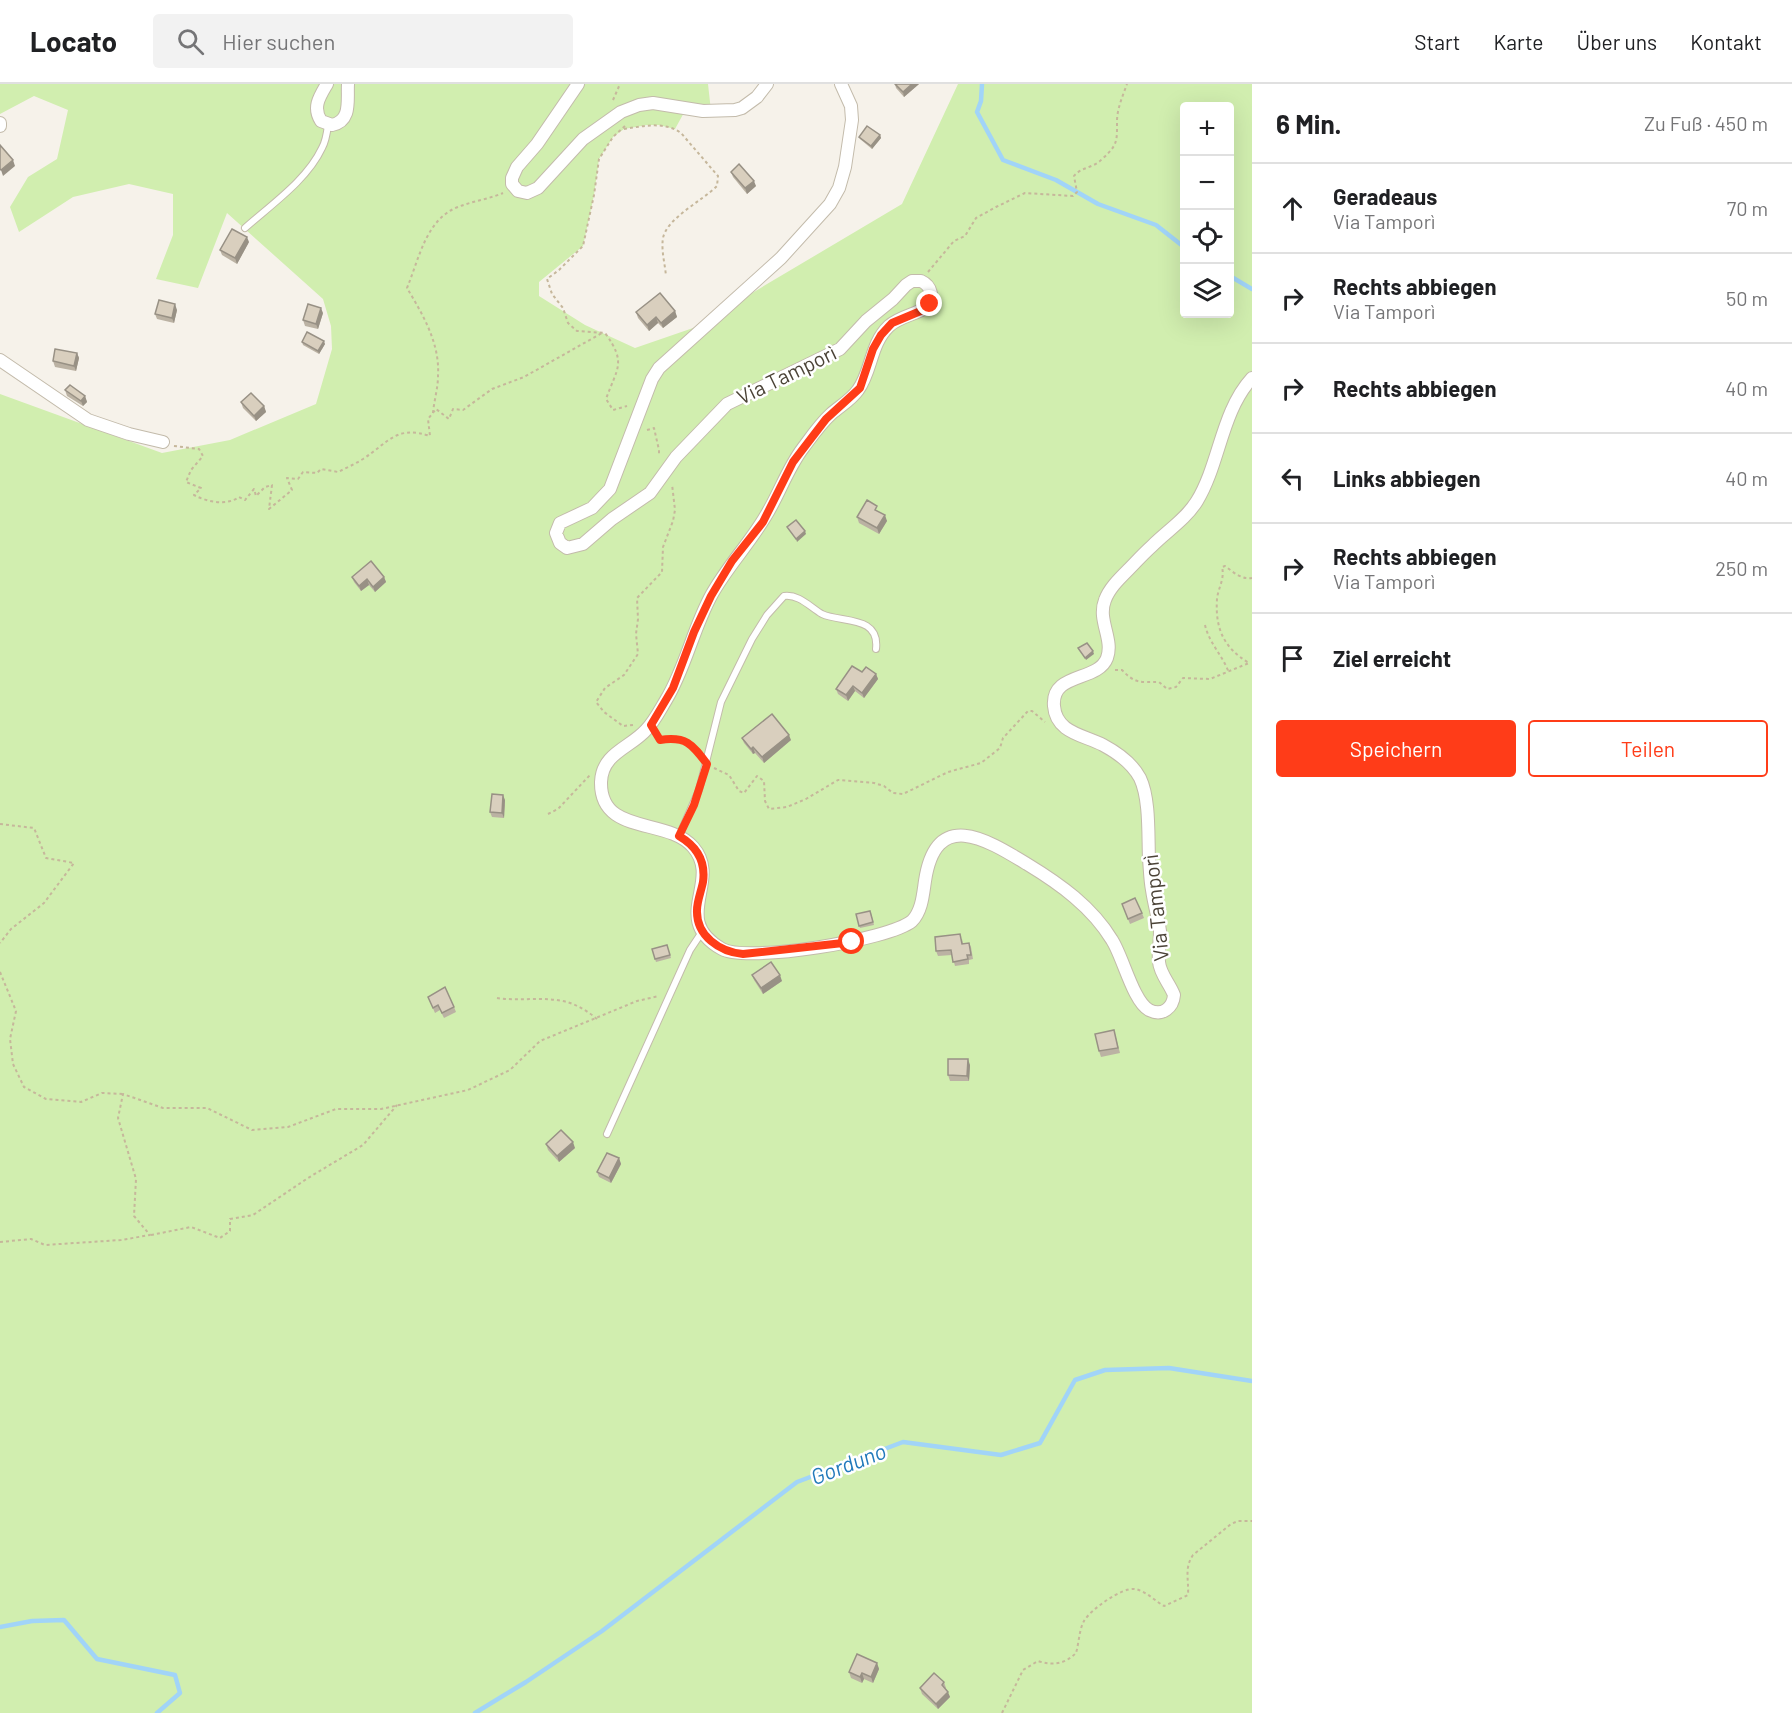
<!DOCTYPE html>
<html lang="de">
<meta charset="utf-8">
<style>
body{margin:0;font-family:Barlow,sans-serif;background:#f2f2f2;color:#202124}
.controls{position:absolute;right:18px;top:18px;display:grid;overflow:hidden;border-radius:6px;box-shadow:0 6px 24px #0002}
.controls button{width:54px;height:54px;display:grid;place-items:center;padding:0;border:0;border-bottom:2px solid #e0e0e0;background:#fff;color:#202124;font:30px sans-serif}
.stop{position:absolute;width:18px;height:18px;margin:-14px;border:4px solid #ff3c18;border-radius:50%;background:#fff}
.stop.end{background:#ff3c18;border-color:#fff;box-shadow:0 2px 6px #0008}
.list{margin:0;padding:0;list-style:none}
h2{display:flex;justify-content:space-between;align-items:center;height:78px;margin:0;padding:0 24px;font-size:26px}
h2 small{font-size:20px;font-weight:400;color:#757577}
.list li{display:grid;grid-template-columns:39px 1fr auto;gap:18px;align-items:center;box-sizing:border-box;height:90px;padding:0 24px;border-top:2px solid #e0e0e0}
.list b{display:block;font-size:22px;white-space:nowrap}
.list p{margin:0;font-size:20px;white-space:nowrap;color:#757577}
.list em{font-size:20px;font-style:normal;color:#757577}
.actions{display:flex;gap:12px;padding:18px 24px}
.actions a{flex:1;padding:14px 0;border:2px solid #ff3c18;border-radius:6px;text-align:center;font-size:21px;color:#ff3c18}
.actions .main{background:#ff3c18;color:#fff}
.icon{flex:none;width:33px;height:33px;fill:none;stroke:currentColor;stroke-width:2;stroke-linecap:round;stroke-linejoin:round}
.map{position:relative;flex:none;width:1252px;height:1629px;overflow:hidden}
header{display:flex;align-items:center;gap:36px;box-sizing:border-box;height:84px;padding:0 30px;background:#fff;border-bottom:2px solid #e0e0e0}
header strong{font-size:28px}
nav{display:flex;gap:33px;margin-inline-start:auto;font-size:21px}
.search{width:420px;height:54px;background:#f2f2f2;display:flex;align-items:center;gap:15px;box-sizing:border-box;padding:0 21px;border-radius:6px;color:#757577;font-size:22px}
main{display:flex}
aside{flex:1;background:#fff}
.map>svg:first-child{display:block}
.green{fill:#d1eeaf;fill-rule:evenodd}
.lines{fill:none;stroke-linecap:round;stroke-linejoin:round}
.stream{stroke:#a1d4f8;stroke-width:4.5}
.service-casing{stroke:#c3bbab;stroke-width:8}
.minor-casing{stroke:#c3bbab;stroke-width:14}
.path{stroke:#c6b79b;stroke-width:2;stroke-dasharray:3 3;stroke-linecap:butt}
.service{stroke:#fff;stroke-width:6}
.minor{stroke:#fff;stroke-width:12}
.wall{fill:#bbb2a3}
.shaded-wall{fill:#989185}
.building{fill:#d9cfbe;stroke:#989185;stroke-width:1.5}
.route{stroke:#ff3c18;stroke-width:8}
.labels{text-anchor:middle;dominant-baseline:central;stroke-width:5;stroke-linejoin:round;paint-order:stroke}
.street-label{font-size:21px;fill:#4b4337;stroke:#fff}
.water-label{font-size:22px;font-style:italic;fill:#227abb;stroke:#fff}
</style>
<header>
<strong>Locato</strong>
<div class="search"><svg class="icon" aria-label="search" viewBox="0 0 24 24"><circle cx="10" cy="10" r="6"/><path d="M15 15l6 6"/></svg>Hier suchen</div>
<nav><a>Start</a><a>Karte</a><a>Über uns</a><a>Kontakt</a></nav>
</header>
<main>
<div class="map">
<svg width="1252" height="1629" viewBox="0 0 1252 1629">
<rect width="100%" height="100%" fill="#f6f2ea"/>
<path class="green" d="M0 0H708L711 27 686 25 675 45 659 41H647L624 45 613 53 599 75 594 111 583 162 539 198V212L585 241 635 264 693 244 902 120 958 0H1252V1629H0V310L162 369 230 356 316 320 332 265 331 242 323 215 227 129 198 204 156 195 173 151V110L129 100 73 113 19 148 10 123 28 93 57 75 68 26 34 12 0 30ZM1184 22H1230V230H1184Z"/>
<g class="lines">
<g class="stream">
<polyline points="982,0 981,17 977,28 1003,76 1056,96 1098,120 1156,141 1184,163"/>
<polyline points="1230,192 1252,205"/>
<polyline points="0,1543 32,1537 64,1536 97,1575 175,1591 180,1609 157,1629"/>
<polyline points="475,1629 526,1598 602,1547 797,1398 903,1358 1001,1371 1040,1359 1075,1296 1105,1286 1169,1284 1252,1297"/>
</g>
<g class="service-casing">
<g id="service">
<path d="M245 144C272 120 307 96 322 64 326 57 327 49 328 41"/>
<path d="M679 752 699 706 721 618 752 555 767 531 784 512C799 510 810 523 822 530 841 539 880 531 876 565"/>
<polyline points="607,1050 690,866 702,848"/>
</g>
</g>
<g class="minor-casing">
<g id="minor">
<path d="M327 0C320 12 312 23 321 37L332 41C352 37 347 16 348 0"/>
<polyline points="578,0 537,60 517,83 512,94 512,100 518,107 527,109 538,104 583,55 621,28 639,21 653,19 703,27 735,26 742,24 757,13 767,0"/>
<path d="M841 0 851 22 852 36 845 83 839 104 830 120 781 174 659 284 652 295 610 405 592 424 560 439 556 449 560 459 567 464 583 460 612 435 650 409 676 373 727 320 840 265 866 237 893 215 906 201 912 197H921C932 202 934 214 927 223 915 231 900 232 889 242 870 260 872 287 858 306 851 316 840 322 831 330 820 340 812 352 803 364 787 385 779 411 765 433 749 460 727 483 712 510 693 544 686 583 666 616 660 626 654 638 646 646 630 664 602 669 601 698 600 752 667 733 693 763 723 797 669 835 722 865 747 879 889 856 912 837 922 827 923 810 925 797 936 724 986 755 1027 780 1060 800 1092 823 1112 856 1123 873 1133 917 1149 926 1163 933 1173 923 1174 911 1170 900 1160 890 1159 878 1158 868 1160 857 1160 847 1158 833 1154 820 1152 806 1150 796 1150 785 1149 775 1148 751 1150 715 1140 694 1132 679 1118 669 1103 661 1084 651 1056 649 1054 622 1051 588 1098 598 1107 574 1114 555 1097 536 1105 516 1109 505 1118 496 1127 487 1135 479 1143 470 1152 462 1167 447 1186 435 1197 417 1220 379 1221 328 1252 294"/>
<polyline points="0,39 0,42"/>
<polyline points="0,276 88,336 129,350 163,358"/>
</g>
</g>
<g class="path">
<polyline points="613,16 620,0"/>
<path d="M625 42 613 53 599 75 594 111 583 162 559 186 547 195 552 210 563 224 568 239 577 247 605 249C627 279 617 284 606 315L613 326 627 322"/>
<path d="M624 45C644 42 664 37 681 49L718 92 717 102C702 117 667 134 663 154 661 166 665 180 666 192"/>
<path d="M928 188 954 157 965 152 976 134 996 123 1025 109 1073 112 1077 108 1074 92C1081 83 1094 84 1102 75 1118 61 1117 57 1117 37 1117 25 1123 11 1127 0"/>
<path d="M433 329C434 317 438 304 438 292 440 259 423 231 407 204 419 175 426 135 458 123 473 117 489 115 503 109"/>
<polyline points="647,346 654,344 659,366 659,372"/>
<path d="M174 362 199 365 203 372 191 386 186 398 201 404 194 411C207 418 227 422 239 413L245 416 254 405 256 412 265 403 272 401 269 425 292 406 287 394 298 395 303 388 317 389 321 385 338 388C346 384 355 380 363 375 389 358 396 341 430 352L428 335 436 325 449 335 453 325 463 326 492 305 524 293 602 249"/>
<path d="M1205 541C1209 559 1223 572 1229 589"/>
<path d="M1115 586H1122C1135 600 1141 598 1159 598L1167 605 1176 603 1183 594 1210 595 1249 579C1224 564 1215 545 1217 515 1218 504 1225 495 1222 483L1225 482C1233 488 1242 496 1252 494"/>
<polyline points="633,641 623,642 604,628 596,618 605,604 624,591 638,570 636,550 638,535 637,514 662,488 663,463 673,437 675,426 672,400"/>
<path d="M658 650 660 656C677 653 687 655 698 668"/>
<polyline points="714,684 729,691 739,707 744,709 757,692 764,697 765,717 769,725 787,723 806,715 838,696 874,699 884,702 893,709 903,710 948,688 981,679 1000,664 1003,654 1028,627 1032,627 1045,638"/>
<polyline points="548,730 558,725 590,691"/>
<polyline points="0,740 34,744 46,774 74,779 44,819 11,845 0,859"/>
<polyline points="0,888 16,927 10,955 13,980 24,1003 46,1015 81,1018 102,1009 123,1010"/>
<path d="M497 914C522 918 554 910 577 922 584 925 591 930 597 935"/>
<polyline points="151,1151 191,1143 220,1154 230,1147 230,1135 253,1131 308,1094 363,1061 397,1021"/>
<polyline points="0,1158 31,1155 45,1161 121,1156 150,1151 134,1132 136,1095 118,1034 123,1010 163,1024 207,1024 252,1046 288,1043 336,1025 381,1025 468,1006 510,986 540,957 637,917 659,912"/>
<path d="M1002 1629 1023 1586 1038 1577C1053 1582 1065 1580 1076 1569 1079 1559 1079 1546 1084 1537 1090 1526 1122 1503 1135 1505 1146 1507 1155 1517 1164 1522L1188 1511C1189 1496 1184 1484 1193 1471L1231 1440 1238 1437H1252"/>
</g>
<use href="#service" class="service"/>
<use href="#minor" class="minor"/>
</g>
<g class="wall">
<polygon points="895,0 919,0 904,13 896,4"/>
<polygon points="880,51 881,54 872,65 860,55 859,53"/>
<polygon points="731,88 756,102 747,110 733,93"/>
<polygon points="249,158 237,180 222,171 220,166"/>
<polygon points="177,226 174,239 157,235 155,230"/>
<polygon points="675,227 677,233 663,244 658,239 649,247 638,234 636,228"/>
<polygon points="323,229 318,245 305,242 303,236"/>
<polygon points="302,258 325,260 319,270 303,261"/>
<polygon points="77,269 79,274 76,287 55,283 53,277"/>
<polygon points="65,306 85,312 87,318 83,322 67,312"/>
<polygon points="241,318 264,322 266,328 256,337 243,324"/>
<polygon points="879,427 879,428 887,437 879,450 859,439 857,433"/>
<polygon points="352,493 384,493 386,498 375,508 369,501 361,507 354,498"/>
<polygon points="862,588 876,590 878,595 864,614 855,607 848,617 838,610 836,605"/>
<polygon points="742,654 791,656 764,679 755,669 753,670 744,659"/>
<polygon points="505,716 504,734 492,733 490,728"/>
<polygon points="1122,820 1142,829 1144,834 1130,840"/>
<polygon points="871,829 874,841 860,844 859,842"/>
<polygon points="962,855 963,860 969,859 971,863 973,875 969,876 969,880 955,882 952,871 938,872 936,867"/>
<polygon points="667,861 671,874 656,878 652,865"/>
<polygon points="752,891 782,897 763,910 754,896"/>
<polygon points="428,913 454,923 456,928 444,934 440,926 435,929"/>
<polygon points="1114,946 1120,969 1101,973 1099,967"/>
<polygon points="970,981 969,997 950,997 948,991"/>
<polygon points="546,1060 575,1064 559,1078 548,1066"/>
<polygon points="619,1074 621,1080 611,1099 599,1093 597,1088"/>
<polygon points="877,1579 879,1585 873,1599 864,1595 862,1599 851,1594 849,1588"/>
<polygon points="944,1598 946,1604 945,1605 950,1613 938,1625 922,1610 920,1604"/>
</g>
<g class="shaded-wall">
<polygon points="912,0 919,0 904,13 903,8"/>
<polygon points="880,51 881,54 872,65 871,62"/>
<polygon points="13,76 15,82 3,92 1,86"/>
<polygon points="754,97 756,102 747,110 745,104"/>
<polygon points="247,153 249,158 237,180 235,174"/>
<polygon points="175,220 177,226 174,239 172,234"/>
<polygon points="321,224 323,229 318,245 316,240"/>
<polygon points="675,227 677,233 663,244 661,239"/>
<polygon points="656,233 658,239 649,247 647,241"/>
<polygon points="324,257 325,260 319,270 318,267"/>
<polygon points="77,269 79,274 76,287 74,282"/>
<polygon points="85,312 87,318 83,322 81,317"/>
<polygon points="264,322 266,328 256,337 254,332"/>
<polygon points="885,431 887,437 879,450 877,444"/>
<polygon points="805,447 806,450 797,458 796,455"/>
<polygon points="384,493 386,498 375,508 373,503"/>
<polygon points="367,495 369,501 361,507 359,502"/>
<polygon points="1093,567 1094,570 1086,576 1085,574"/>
<polygon points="876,590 878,595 864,614 862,609"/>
<polygon points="853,602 855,607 848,617 846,611"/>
<polygon points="789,651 791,656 764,679 762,673"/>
<polygon points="753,663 755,669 753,670 751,665"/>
<polygon points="503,711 505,716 504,734 502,729"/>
<polygon points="780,891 782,897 763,910 761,904"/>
<polygon points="968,975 970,981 969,997 967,992"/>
<polygon points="573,1058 575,1064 559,1078 557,1072"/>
<polygon points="619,1074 621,1080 611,1099 609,1094"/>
<polygon points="877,1579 879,1585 873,1599 871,1593"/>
<polygon points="862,1589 864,1595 862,1599 860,1593"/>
<polygon points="948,1608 950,1613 938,1625 936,1620"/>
</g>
<g class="building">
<polygon points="895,0 912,0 903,8"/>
<polygon points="867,42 880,51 871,62 859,53"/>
<polygon points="0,61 13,76 1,86 0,85"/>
<polygon points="739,80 754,97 745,104 731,88"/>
<polygon points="232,145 247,153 235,174 220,166"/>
<polygon points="660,209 675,227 661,239 656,233 647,241 636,228"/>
<polygon points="159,216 175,220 172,234 155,230"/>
<polygon points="308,220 321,224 316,240 303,236"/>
<polygon points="307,248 324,257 318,267 302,258"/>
<polygon points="55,265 77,269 74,282 53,277"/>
<polygon points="70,301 85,312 81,317 65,306"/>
<polygon points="251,309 264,322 254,332 241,318"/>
<polygon points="867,416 877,422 875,426 885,431 877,444 857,433"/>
<polygon points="796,436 805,447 796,455 787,443"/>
<polygon points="371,477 384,493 373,503 367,495 359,502 352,493"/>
<polygon points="1087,559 1093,567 1085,574 1078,564"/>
<polygon points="852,582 862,588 866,583 876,590 862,609 853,602 846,611 836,605"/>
<polygon points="772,630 789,651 762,673 753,663 751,665 742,654"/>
<polygon points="492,710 503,711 502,729 490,728"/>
<polygon points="1135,814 1142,829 1128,835 1122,820"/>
<polygon points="870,827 873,838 859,842 856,830"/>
<polygon points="960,850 962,860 969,859 971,871 967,871 968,875 953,878 951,866 936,867 935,853"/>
<polygon points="667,861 670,871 655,875 652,865"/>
<polygon points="771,878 780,891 761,904 752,891"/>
<polygon points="445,903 454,923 442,929 438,921 433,924 428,913"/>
<polygon points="1114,946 1118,964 1099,967 1095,950"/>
<polygon points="948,975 968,975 967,992 948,991"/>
<polygon points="561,1046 573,1058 557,1072 546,1060"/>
<polygon points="607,1069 619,1074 609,1094 597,1088"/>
<polygon points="857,1570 877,1579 871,1593 862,1589 860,1593 849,1588"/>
<polygon points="934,1589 944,1598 942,1601 948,1608 936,1620 920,1604"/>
</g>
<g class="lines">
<path class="route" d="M852 858 743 870C720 868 696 852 697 826 697 817 701 808 703 798 706 777 696 762 679 752L694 721 707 680C692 660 686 652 660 656L651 641 673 604 694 548 711 512 732 477 763 438 793 378 826 335 860 304 873 265 881 251 892 239 923 226 930 220"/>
</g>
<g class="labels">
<g class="street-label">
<text transform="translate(786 290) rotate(-26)">Via Tamporì</text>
<text transform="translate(1155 824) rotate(-96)">Via Tamporì</text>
</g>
<g class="water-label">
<text transform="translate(848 1379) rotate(-21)">Gorduno</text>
</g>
</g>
</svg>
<div class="controls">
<button>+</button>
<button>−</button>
<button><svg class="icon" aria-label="locate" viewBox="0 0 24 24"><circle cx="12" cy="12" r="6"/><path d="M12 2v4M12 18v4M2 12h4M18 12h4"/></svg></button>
<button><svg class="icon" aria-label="layers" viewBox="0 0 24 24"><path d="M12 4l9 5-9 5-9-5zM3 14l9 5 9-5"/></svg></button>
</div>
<div class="stop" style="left:852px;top:858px"></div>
<div class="stop end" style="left:930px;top:220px"></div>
</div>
<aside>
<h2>6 Min.<small>Zu Fuß · 450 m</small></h2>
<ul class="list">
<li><svg class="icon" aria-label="ahead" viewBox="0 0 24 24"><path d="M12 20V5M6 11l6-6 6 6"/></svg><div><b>Geradeaus</b><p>Via Tamporì</p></div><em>70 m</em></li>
<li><svg class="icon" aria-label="right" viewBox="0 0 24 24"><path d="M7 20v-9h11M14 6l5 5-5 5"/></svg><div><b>Rechts abbiegen</b><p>Via Tamporì</p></div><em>50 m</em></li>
<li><svg class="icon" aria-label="right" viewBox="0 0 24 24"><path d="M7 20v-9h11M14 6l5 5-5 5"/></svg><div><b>Rechts abbiegen</b></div><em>40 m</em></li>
<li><svg class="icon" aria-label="left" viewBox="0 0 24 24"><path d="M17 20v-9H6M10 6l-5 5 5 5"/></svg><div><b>Links abbiegen</b></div><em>40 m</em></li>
<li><svg class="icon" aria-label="right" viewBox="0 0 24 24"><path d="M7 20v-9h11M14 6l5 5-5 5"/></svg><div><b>Rechts abbiegen</b><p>Via Tamporì</p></div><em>250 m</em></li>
<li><svg class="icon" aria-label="arrive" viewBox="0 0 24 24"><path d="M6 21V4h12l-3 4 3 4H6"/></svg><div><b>Ziel erreicht</b></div></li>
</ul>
<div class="actions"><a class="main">Speichern</a><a>Teilen</a></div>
</aside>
</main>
